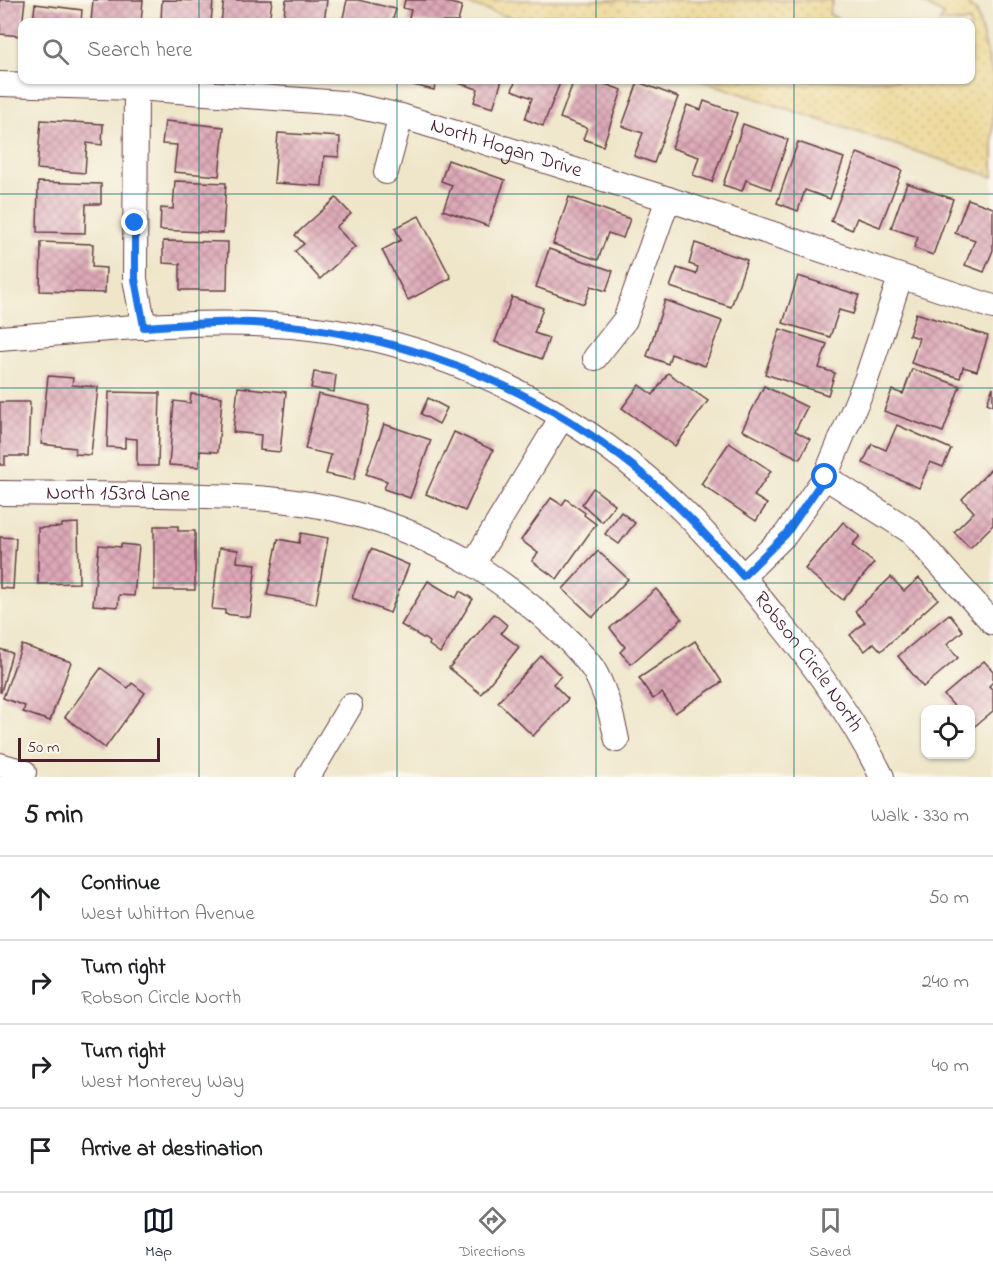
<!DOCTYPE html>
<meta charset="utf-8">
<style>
body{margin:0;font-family:"Indie Flower",sans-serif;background:#f6f6f6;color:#202124}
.controls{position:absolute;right:18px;bottom:18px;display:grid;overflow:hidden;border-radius:12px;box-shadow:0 2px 4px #0004}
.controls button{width:54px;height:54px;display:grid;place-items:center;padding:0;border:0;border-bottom:2px solid #e0e0e0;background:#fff;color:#202124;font:30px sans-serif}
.scale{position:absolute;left:18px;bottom:15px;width:142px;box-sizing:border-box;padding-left:6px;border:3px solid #4a1f2b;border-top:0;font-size:16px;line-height:21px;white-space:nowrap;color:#4a1f2b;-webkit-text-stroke:4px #fbf7ec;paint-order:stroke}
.stop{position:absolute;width:18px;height:18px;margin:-14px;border:4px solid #1a73e8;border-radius:50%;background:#fff}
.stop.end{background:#1a73e8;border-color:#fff;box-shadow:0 2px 6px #0008}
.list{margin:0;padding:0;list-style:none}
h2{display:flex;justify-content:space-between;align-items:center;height:78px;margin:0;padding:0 24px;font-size:26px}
h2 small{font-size:20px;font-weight:400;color:#757577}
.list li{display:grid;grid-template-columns:39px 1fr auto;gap:18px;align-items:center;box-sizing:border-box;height:84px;padding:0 24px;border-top:2px solid #e0e0e0}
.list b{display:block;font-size:22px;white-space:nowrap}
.list p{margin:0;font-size:20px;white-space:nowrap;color:#757577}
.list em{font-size:20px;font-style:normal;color:#757577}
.icon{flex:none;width:33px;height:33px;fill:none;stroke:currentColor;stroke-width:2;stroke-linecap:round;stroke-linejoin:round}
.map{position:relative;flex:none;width:993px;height:777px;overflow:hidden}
.search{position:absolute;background:#fff;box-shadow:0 2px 4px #0004;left:18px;right:18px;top:18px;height:66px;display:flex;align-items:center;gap:15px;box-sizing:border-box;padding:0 21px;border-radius:12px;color:#757577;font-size:22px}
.sheet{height:414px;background:#fff}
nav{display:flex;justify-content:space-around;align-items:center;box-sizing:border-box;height:84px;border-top:2px solid #e0e0e0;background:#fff;font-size:16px;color:#757577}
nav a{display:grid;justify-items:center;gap:3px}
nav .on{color:#111827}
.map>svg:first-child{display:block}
.sand{fill:url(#sand-dots);stroke:#9c7c64;stroke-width:1.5}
.building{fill:url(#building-cross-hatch)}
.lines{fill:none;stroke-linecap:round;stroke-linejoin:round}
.minor-casing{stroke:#633d43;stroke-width:26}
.minor{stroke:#fff;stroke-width:24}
.route{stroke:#1a73e8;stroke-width:8}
.grid{fill:none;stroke:#0f766e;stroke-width:1.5;stroke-opacity:0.55}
.labels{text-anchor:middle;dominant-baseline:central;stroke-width:6;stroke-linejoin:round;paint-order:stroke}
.street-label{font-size:21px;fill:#4a1f2b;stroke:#fbf7ec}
</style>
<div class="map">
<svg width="993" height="777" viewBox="0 0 993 777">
<defs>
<pattern id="sand-dots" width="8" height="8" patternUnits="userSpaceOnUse" patternTransform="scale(1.5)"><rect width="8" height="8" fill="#eeda9e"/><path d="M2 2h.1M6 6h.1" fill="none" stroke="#cebb88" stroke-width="1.8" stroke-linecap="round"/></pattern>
<pattern id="building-cross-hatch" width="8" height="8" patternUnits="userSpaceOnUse" patternTransform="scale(1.5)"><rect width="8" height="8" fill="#dda9b8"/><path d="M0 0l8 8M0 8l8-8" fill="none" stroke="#b58996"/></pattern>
</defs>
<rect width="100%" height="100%" fill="#fbf7ec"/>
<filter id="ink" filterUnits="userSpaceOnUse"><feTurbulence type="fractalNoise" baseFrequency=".0167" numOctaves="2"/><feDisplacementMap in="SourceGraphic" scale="12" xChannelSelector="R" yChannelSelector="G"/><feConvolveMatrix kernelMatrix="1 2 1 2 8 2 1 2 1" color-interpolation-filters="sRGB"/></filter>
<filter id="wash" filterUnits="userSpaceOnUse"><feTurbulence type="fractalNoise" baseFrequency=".008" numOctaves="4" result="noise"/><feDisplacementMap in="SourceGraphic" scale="24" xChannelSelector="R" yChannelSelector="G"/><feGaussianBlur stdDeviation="1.35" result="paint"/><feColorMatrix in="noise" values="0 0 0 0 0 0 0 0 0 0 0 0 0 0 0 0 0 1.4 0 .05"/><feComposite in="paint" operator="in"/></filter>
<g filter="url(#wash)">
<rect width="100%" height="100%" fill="#efe6ca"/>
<g class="sand">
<polygon points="487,0 833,0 829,14 844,22 524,22 461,2"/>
<polygon points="918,0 964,0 977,13 993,77 993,177 700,80 970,80 970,22 939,22 944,15"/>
</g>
<g id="blocks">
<g class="building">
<polygon points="0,0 25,0 21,36 0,34"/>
<polygon points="93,0 143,0 141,22 91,22"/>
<polygon points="162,0 213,1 211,22 161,22"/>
<polygon points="224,0 272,0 269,22 221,22"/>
<polygon points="286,0 327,0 324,22 283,22"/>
<polygon points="347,0 358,0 396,9 392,22 342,22"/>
<polygon points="405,0 438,0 462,6 458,22 408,22 411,10 403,8"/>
<polygon points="35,4 82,10 81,22 33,22"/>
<polygon points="410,80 436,80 434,90 409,84"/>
<polygon points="448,80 502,80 493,108 474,102 478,89"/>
<polygon points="516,80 561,80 543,126 525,119 532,98 512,90"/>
<polygon points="574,80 593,80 622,90 603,146 583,139 587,128 560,118"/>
<polygon points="638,82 678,97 654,163 634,156 643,133 622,126"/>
<polygon points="704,101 737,113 712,182 693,175 699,157 672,148 687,105 701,110"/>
<polygon points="41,120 103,124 102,145 87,143 85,173 37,169"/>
<polygon points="165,121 224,127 219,176 174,172 177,145 162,144"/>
<polygon points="743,124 788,140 771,189 746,180 742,191 723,185"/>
<polygon points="278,133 340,137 339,157 324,156 322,186 274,183"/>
<polygon points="798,142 844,158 830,199 805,190 798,211 777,203"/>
<polygon points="857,153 902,170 880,227 857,218 852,230 831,221"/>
<polygon points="448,160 505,180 488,226 443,210 452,185 441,181"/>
<polygon points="175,181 226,183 223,233 160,230 161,208 173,209"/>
<polygon points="38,182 101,184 101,204 86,204 85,233 37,232"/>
<polygon points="907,183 953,199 933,255 914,248 918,237 891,228"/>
<polygon points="569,197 630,219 623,238 608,233 598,260 553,244"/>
<polygon points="336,198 351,214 336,227 355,247 320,279 295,251 304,244 295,235"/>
<polygon points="968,199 993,208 993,250 984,272 965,265 975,240 955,233"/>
<polygon points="419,216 451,278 408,300 382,250 401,240 395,228"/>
<polygon points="163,241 228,242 227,290 180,290 180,264 163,263"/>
<polygon points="41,242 93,244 92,267 106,268 105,293 40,291"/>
<polygon points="695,243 747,260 731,307 670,287 677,268 696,274 698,267 689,264"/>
<polygon points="549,249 613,271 606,291 591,286 584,304 536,287"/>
<polygon points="798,276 859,295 853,314 839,310 830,337 783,323"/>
<polygon points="512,297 543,308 534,333 549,338 542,359 495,342"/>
<polygon points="665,300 722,321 705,366 671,354 668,364 647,356"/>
<polygon points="916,313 988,336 977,371 963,367 960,378 911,363 919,338 909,335"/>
<polygon points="780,329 827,344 819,368 835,373 828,395 765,374"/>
<polygon points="912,369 960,386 943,432 884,411 892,390 903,394"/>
<polygon points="314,372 336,375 334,392 311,388"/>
<polygon points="668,373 708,401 675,446 622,408 639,385 653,395"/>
<polygon points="48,376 73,378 72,385 98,387 91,455 75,454 75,448 41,444"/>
<polygon points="764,386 807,407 795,431 810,439 800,459 742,430"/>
<polygon points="238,387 286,392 280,452 260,450 261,435 233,432"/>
<polygon points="993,387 993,406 987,403"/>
<polygon points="109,392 160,393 158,466 137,466 137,439 125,438 125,448 107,447"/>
<polygon points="191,394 222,397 218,452 200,451 199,467 169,465 174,401 190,403"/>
<polygon points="318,394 370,406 354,480 326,474 331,455 305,449"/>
<polygon points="428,398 447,408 439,424 421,414"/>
<polygon points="0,402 30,402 28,456 5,456 5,465 0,465"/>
<polygon points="384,424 431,440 410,498 384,489 387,481 366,474"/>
<polygon points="897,425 951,449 943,467 930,462 919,488 863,463 872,444 886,450"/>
<polygon points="454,432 493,450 465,511 426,494"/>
<polygon points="729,443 771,471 754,496 767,504 756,521 701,484"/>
<polygon points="993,467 993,525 970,548 954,532 974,512 962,499"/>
<polygon points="593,488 615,505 602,522 582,504"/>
<polygon points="551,498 562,505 566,499 585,513 584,515 596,524 557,579 532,561 538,553 521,540"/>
<polygon points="621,512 635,523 619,544 605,534"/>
<polygon points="843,522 860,536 852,545 874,563 843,600 805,569"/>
<polygon points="78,523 79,583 38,584 38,528 62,527 62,524"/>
<polygon points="154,526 178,526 178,531 195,531 195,590 154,590"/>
<polygon points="301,533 328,538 316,604 267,595 278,539 299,543"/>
<polygon points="0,537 16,538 13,589 0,588"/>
<polygon points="121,544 139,546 134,596 119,595 118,607 93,605 99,545 121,547"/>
<polygon points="219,548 238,550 237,562 256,564 250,617 225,614 225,610 212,609"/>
<polygon points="371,549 409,565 390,613 352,598"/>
<polygon points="598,551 628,579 593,617 563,589"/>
<polygon points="891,577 904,591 919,578 938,599 881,651 874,643 865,651 850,635 865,622 855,611"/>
<polygon points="428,581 456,598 460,591 473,599 440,653 429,645 430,642 401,625"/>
<polygon points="656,589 682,619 631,664 620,652 625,647 610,628"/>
<polygon points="494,614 507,625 501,633 519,647 481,694 449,668"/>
<polygon points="949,614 963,631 947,644 958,658 923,687 898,656"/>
<polygon points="695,641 722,682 675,713 662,693 653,699 639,678"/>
<polygon points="22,645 71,662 50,721 23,712 25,706 3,698"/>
<polygon points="0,649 12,653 1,692 0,692"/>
<polygon points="541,656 561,676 553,684 568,699 533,736 498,702"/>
<polygon points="984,661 993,671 993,682 989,686 993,690 993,711 970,730 970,710 950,710 954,706 944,695"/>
<polygon points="101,668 128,688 132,683 145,693 105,748 65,717"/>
</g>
</g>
</g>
<g filter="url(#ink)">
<use href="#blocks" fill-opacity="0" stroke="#633d43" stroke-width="1.5"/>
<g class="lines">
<g class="minor-casing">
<g id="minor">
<path id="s1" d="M0 84 136 88 342 103 401 116 668 199 993 307"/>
<polyline points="136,88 135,279 144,327"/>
<polyline points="386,172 401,116"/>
<path id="s2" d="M0 338C110 330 222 314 332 331 461 351 587 417 680 508 715 542 745 579 775 617 816 667 854 719 882 777"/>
<polyline points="595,358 625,320 668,199"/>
<path d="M562 417 473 564C508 587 540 611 570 642 579 652 590 662 596 674 607 695 612 717 617 740"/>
<polyline points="825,477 910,531 993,623"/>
<path id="s3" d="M0 493C53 494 107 494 160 495 226 496 291 496 355 514 397 525 436 543 473 564"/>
<polyline points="743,576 786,534 825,477 866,380 900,278"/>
<polyline points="0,765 24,772"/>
<polyline points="308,777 350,706"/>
</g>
</g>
<use href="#minor" class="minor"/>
</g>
</g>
<g class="lines" filter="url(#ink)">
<path class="route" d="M135 223V279L144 327C180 325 217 321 253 323 391 330 526 380 634 467 674 499 709 538 743 576L786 534 825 477"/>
</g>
<path class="grid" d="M199 0V22M397 0V22M596 0V22M794 0V22M199 80V777M397 80V777M596 80V777M794 80V777M0 194H993M0 388H993M0 583H993"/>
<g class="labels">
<g class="street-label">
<text stroke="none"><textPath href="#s1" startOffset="513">North Hogan Drive</textPath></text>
<text stroke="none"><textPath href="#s3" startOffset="118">North 153rd Lane</textPath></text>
<text stroke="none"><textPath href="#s2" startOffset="930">Robson Circle North</textPath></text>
</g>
</g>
</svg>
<div class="controls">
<button><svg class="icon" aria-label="locate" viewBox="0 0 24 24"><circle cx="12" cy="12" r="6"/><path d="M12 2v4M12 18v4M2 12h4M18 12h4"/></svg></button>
</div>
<div class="scale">50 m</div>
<div class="stop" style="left:825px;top:477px"></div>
<div class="stop end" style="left:135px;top:223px"></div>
<div class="search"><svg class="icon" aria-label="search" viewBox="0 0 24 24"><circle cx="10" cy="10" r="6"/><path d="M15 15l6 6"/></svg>Search here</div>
</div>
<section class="sheet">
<h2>5 min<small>Walk · 330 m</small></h2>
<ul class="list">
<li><svg class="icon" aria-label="ahead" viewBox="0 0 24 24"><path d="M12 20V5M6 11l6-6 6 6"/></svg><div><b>Continue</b><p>West Whitton Avenue</p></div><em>50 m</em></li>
<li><svg class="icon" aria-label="right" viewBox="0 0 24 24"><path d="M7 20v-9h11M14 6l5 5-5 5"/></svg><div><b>Turn right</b><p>Robson Circle North</p></div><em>240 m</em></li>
<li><svg class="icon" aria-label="right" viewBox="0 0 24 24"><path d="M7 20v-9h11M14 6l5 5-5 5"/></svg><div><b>Turn right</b><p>West Monterey Way</p></div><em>40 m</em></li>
<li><svg class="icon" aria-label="arrive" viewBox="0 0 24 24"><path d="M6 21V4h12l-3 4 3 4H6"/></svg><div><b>Arrive at destination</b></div></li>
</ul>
</section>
<nav>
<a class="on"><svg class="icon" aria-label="map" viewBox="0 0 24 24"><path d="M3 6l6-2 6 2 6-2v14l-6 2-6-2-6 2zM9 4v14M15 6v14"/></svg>Map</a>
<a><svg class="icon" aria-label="directions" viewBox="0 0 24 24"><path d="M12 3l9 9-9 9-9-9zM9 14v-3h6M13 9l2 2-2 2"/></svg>Directions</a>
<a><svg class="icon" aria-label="saved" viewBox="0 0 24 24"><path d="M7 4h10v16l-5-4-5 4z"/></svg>Saved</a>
</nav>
